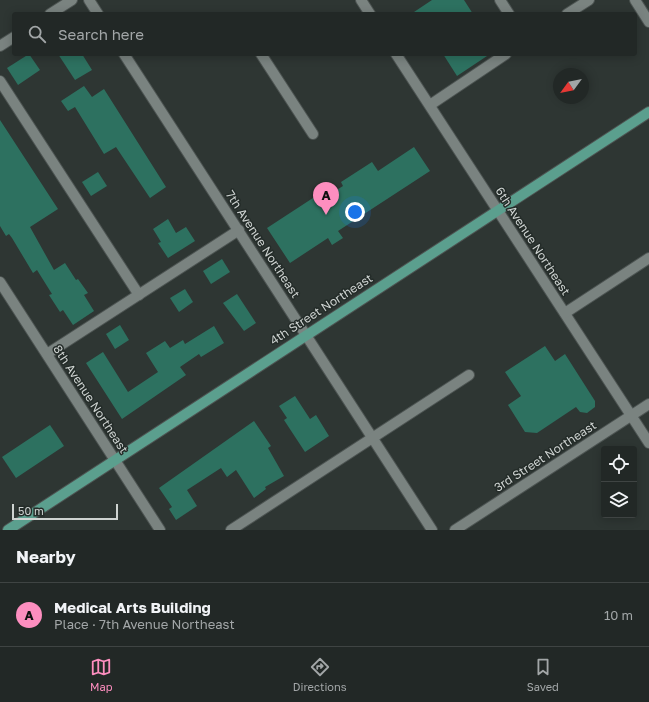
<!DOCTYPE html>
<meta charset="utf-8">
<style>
body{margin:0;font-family:"Golos Text",sans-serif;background:#2a302e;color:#f1f3f6}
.controls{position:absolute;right:12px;bottom:12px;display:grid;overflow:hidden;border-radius:4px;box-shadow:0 2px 10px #0003}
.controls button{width:36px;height:36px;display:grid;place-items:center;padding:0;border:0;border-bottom:1px solid #3f4443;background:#222826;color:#f1f3f6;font:20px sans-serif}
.compass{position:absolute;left:553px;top:68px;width:36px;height:36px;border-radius:50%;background:#222826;box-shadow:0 2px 10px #0003;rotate:237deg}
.scale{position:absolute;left:12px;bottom:10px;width:106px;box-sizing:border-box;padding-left:4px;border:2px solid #ced3d1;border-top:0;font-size:11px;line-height:14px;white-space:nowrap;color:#ced3d1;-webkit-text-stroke:3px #242c29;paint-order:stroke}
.you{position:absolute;left:355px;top:212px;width:14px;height:14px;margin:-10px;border:3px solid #fff;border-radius:50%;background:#1a73e8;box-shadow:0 0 0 6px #1a73e833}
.badge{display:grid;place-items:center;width:26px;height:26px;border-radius:50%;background:#fd8ebf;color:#111;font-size:13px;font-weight:700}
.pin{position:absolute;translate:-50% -33px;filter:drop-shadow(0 1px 2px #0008)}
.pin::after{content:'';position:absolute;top:21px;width:14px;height:12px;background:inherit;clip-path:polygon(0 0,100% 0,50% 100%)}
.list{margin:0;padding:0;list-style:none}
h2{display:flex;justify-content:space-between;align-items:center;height:52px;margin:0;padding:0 16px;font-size:17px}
h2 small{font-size:13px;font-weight:400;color:#a2a6a7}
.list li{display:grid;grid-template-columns:26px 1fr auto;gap:12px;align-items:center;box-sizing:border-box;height:64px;padding:0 16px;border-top:1px solid #3f4443}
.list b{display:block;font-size:15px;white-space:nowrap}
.list p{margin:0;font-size:13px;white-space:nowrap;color:#a2a6a7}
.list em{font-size:13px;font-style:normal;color:#a2a6a7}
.icon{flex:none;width:22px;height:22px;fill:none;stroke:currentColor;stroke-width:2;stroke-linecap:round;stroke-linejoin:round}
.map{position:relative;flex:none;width:649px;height:530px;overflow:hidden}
.search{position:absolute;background:#222826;box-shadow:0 2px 10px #0003;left:12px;right:12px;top:12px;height:44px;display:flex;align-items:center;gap:10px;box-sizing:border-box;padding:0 14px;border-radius:4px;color:#a2a6a7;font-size:15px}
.sheet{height:116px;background:#222826}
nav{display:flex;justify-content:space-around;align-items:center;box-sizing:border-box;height:56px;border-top:1px solid #3f4443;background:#222826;font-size:11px;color:#a2a6a7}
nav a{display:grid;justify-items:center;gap:2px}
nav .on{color:#fd8ebf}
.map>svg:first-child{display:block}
.building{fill:#2d7160}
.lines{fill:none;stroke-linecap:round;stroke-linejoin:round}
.minor-casing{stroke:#4d5452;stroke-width:12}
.major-casing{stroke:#4d5452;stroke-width:12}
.minor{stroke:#7a8380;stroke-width:10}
.major{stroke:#5b9f8e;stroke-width:10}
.labels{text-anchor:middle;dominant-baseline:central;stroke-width:3;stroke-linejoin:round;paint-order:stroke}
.street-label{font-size:12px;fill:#ced3d1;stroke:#242c29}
</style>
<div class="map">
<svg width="649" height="530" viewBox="0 0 649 530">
<rect width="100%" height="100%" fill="#2e3633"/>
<g class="building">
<polygon points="432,0 464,0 473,14 411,14"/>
<polygon points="29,54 40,70 18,85 7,68"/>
<polygon points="58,54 82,54 92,70 75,80"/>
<polygon points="443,54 490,54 457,76"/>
<polygon points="84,86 92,97 104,89 166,187 150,198 116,147 104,154 75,107 68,111 61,101"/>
<polygon points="0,120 58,209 30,227 54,270 65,263 76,280 78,279 88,293 84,295 94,311 73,325 63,310 60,312 49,295 52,294 37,270 33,273 12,238 9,234 6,236 0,226"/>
<polygon points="414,147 430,171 338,231 343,238 332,245 328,238 290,263 267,228 316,196 319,201 343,186 341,182 372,162 378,171"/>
<polygon points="98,172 107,186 91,196 82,182"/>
<polygon points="168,219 176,233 186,227 195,241 168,258 158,243 161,242 153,229"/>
<polygon points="222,259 230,272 211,284 203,271"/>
<polygon points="185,289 193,302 179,312 170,298"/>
<polygon points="237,294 256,323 244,331 223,303"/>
<polygon points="120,325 129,340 115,349 106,334"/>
<polygon points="214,326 224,343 201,357 199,354 180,367 186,375 122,419 86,363 103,352 128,392 158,372 146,353 165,341 170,348 183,340 185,344"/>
<polygon points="545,346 555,361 565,354 595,401 595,407 587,413 580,412 576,407 537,433 525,432 508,405 521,396 505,372"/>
<polygon points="295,396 310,419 316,415 329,436 305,452 284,420 287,418 279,406"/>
<polygon points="254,421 271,446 268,448 284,476 265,487 266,489 254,498 236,470 227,477 221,468 187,490 197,506 176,520 169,509 172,507 159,488"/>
<polygon points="50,425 64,446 16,478 2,457"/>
</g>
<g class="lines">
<g class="minor-casing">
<g id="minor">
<polyline points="89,0 98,14"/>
<polyline points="361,0 370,14"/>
<polyline points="500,0 509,14"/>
<polyline points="635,0 649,22"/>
<polyline points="50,14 72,0"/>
<polyline points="567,14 589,0"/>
<polyline points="0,46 14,37"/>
<polyline points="124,54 432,530"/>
<polyline points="261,54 313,134"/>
<polyline points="396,54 649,443"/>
<polyline points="0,81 139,295"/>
<polyline points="430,105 506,54"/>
<polyline points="0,282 160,530"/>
<polyline points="565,313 649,258"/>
<polyline points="47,354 239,230"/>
<polyline points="231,530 469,375"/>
<polyline points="455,530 649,404"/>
</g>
</g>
<g class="major-casing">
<polyline id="major" points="8,530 649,112"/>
</g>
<use href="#minor" class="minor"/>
<use href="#major" class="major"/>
</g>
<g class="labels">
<g class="street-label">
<text transform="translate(533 241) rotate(57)">6th Avenue Northeast</text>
<text transform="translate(263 244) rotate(57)">7th Avenue Northeast</text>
<text transform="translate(321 309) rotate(-33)">4th Street Northeast</text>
<text transform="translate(91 399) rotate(57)">8th Avenue Northeast</text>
<text transform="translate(545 456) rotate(-33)">3rd Street Northeast</text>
</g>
</g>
</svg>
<div class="controls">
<button><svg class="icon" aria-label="locate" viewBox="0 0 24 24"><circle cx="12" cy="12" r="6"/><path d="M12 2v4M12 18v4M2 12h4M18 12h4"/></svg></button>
<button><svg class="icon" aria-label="layers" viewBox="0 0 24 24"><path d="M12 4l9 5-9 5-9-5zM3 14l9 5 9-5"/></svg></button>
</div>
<svg class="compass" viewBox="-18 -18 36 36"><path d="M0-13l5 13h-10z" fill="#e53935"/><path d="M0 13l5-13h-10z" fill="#a2a6a7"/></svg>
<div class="scale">50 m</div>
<div class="you"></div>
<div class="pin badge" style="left:326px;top:215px">A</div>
<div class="search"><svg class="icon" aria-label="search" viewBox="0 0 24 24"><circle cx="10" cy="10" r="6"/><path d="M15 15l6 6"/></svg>Search here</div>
</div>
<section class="sheet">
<h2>Nearby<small></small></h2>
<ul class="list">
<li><span class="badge">A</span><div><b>Medical Arts Building</b><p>Place · 7th Avenue Northeast</p></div><em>10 m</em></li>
</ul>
</section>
<nav>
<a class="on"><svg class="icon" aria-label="map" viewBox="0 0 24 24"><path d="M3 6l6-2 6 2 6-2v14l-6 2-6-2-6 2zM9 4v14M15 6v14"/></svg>Map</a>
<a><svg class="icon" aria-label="directions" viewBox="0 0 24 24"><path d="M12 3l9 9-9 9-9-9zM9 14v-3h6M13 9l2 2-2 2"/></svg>Directions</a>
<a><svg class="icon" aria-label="saved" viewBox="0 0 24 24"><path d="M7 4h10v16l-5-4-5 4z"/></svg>Saved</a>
</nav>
